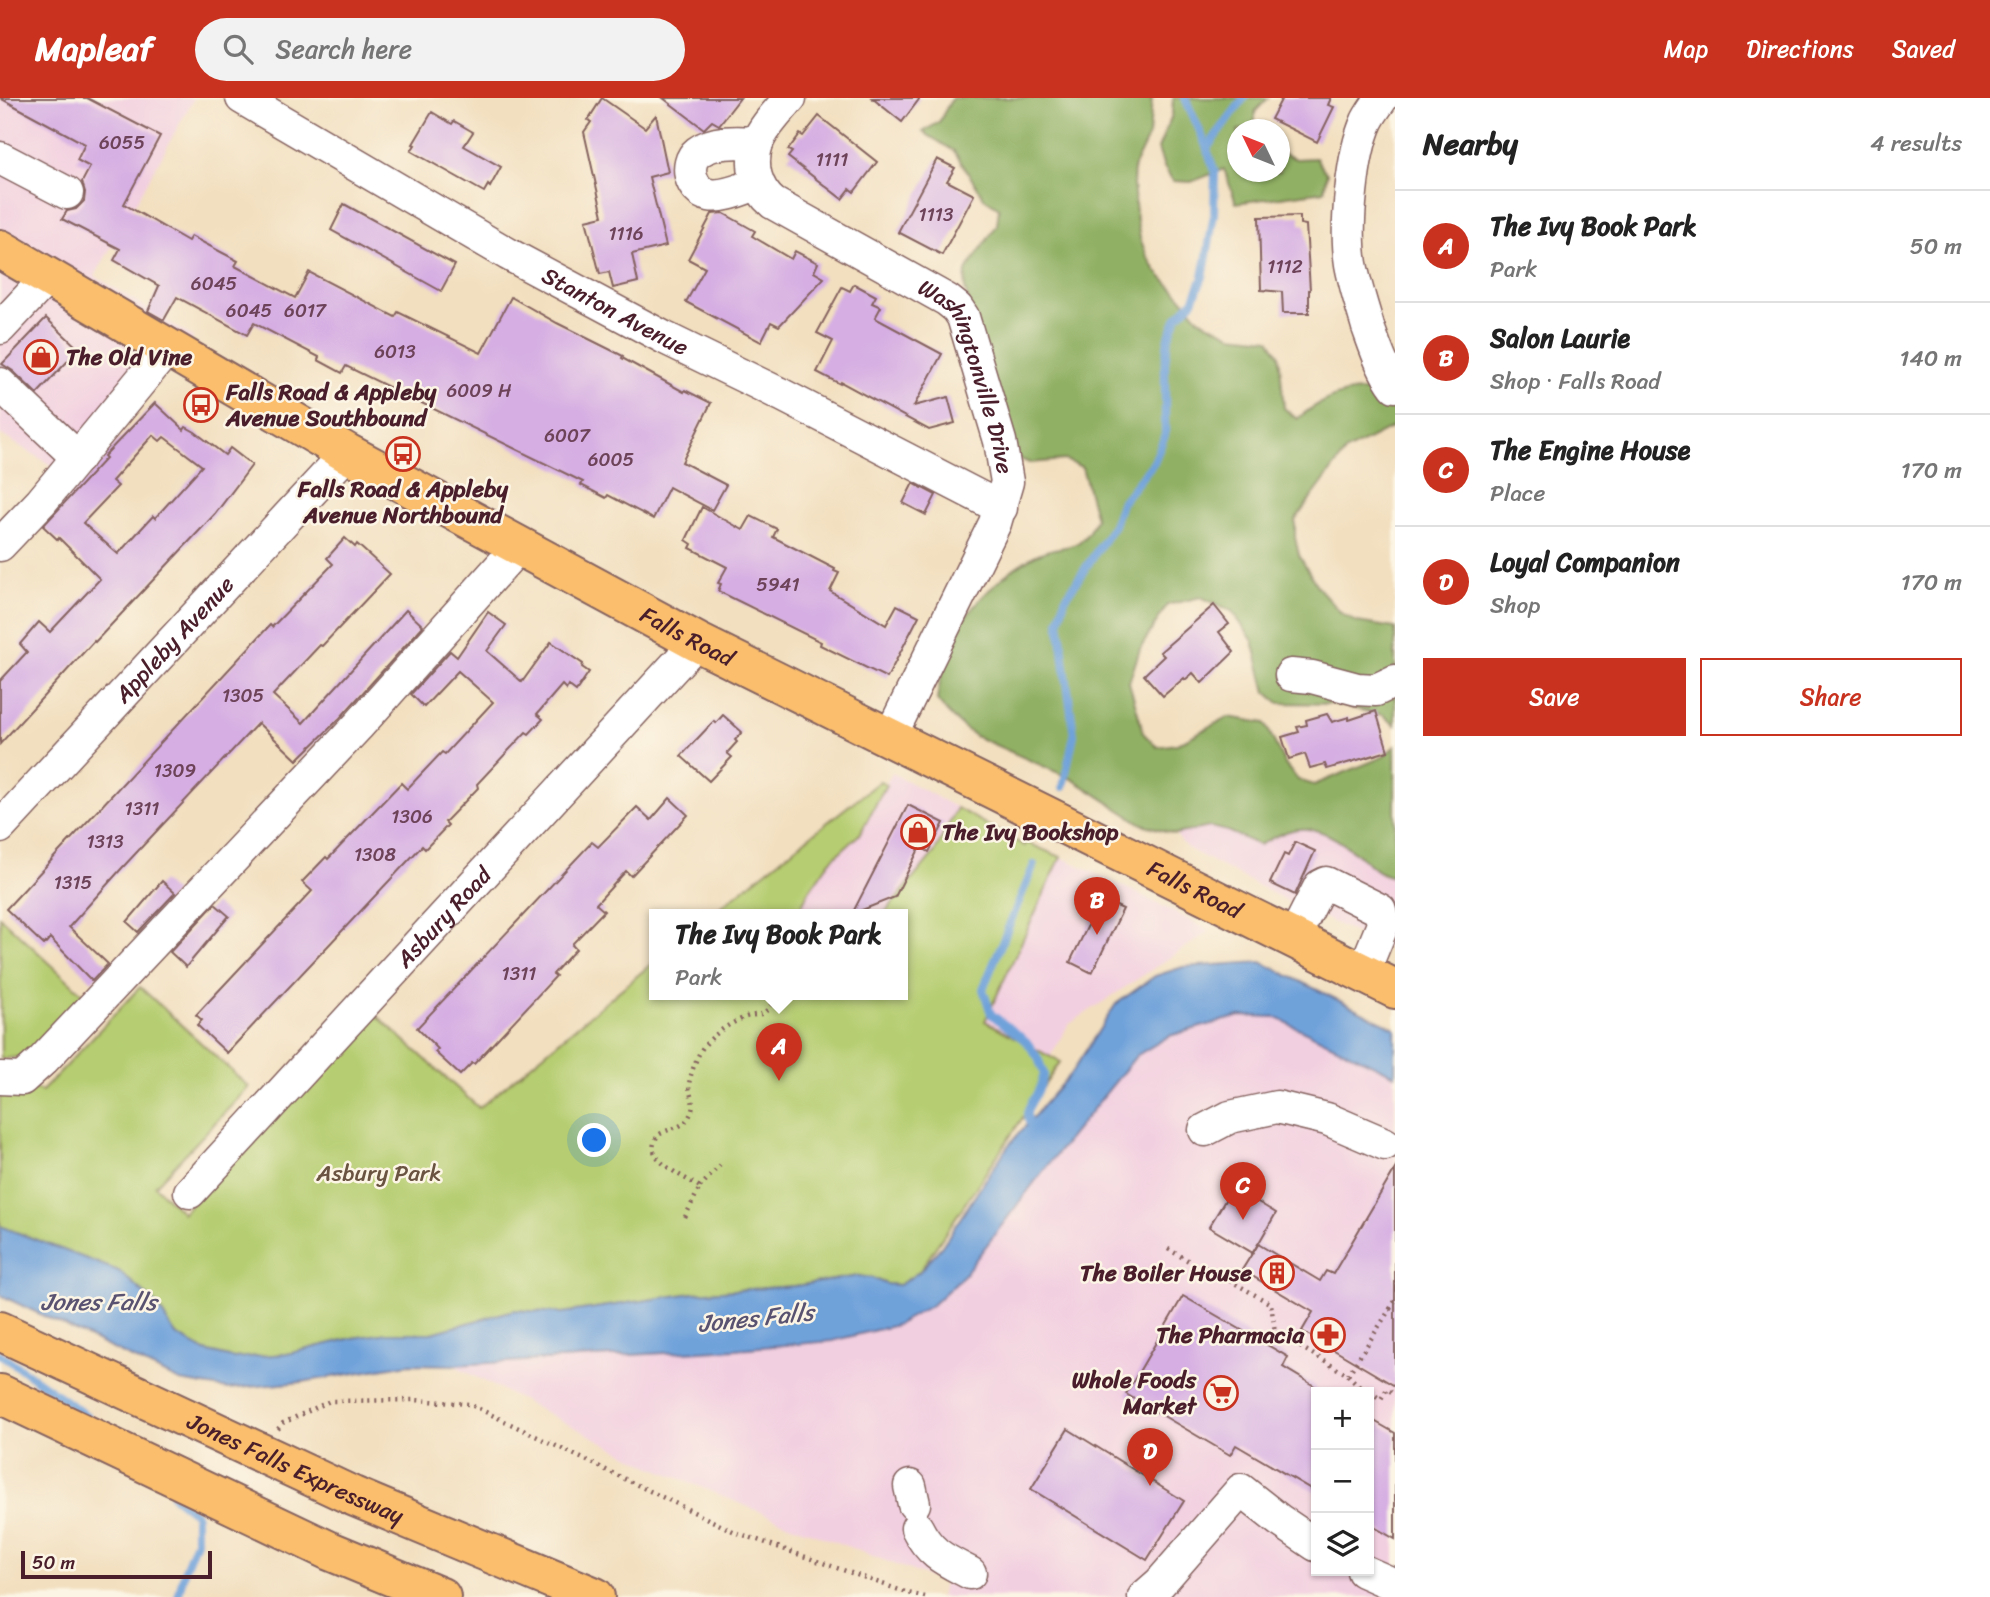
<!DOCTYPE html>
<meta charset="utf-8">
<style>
body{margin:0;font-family:Sriracha,sans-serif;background:#f2f2f2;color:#222}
.controls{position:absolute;right:21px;bottom:21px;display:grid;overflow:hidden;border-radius:0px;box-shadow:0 2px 5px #0004}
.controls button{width:63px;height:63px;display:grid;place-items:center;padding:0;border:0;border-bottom:2px solid #e0e0e0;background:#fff;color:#222;font:35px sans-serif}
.compass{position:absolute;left:1227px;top:21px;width:63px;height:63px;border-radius:50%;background:#fff;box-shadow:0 2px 5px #0004;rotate:313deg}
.scale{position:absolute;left:21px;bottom:18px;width:191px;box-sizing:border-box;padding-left:7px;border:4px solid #4a1f2b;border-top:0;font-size:19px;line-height:24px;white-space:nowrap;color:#4a1f2b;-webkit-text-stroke:5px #fcf5e5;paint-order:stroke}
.you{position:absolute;left:595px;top:1043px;width:24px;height:24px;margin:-18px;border:5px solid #fff;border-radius:50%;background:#1a73e8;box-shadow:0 0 0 10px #1a73e833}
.badge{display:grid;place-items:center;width:46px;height:46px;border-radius:50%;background:#c8321e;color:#fff;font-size:23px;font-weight:700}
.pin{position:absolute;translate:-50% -58px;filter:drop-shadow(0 2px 4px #0008)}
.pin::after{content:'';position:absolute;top:37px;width:24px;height:21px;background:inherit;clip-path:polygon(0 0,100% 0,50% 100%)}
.popup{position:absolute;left:649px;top:811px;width:259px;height:91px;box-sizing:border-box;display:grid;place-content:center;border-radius:0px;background:#fff;filter:drop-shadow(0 2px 5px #0005);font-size:23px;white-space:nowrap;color:#767676}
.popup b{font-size:26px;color:#222}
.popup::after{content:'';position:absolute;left:50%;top:100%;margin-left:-14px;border:14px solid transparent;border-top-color:#fff}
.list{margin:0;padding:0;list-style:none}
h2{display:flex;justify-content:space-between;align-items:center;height:91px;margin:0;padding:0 28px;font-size:30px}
h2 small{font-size:23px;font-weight:400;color:#767676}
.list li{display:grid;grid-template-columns:46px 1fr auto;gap:21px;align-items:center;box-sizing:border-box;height:112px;padding:0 28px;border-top:2px solid #e0e0e0}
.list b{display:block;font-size:26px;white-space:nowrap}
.list p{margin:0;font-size:23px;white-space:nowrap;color:#767676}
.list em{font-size:23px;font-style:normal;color:#767676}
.actions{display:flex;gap:14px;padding:21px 28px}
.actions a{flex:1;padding:16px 0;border:2px solid #c8321e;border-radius:0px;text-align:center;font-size:24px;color:#c8321e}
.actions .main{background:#c8321e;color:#fff}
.icon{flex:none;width:38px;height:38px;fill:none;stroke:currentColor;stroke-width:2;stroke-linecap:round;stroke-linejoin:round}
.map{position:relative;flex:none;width:1395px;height:1499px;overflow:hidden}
header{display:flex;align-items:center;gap:42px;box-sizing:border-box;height:98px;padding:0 35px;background:#c8321e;color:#fff}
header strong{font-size:33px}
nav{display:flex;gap:38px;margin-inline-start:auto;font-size:24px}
.search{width:490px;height:63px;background:#f2f2f2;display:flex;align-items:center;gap:18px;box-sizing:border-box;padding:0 24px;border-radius:38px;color:#767676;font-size:26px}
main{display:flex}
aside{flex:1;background:#fff}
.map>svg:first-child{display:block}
.built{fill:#f2cfe0;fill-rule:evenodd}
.green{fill:#b6cd71;stroke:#80764e;stroke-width:2}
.forest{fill:#90b063;stroke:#6d6847;stroke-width:2}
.water{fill:#6fa2da;stroke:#5c6082;stroke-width:2}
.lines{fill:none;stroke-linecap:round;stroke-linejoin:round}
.stream{stroke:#6fa2da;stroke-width:8}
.building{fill:#d6aee3;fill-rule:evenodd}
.minor-casing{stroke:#85625f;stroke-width:35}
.major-casing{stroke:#85625f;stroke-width:42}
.highway-casing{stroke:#85625f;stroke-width:42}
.path{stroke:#85625f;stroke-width:4.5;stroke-dasharray:2 5;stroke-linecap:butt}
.minor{stroke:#fff;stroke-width:32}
.major{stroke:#fabe6d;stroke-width:38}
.highway{stroke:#fabe6d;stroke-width:38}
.labels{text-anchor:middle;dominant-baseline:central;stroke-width:5;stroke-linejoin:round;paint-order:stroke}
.number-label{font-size:19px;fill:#6d4359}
.street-label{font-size:23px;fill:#4a1f2b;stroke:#fcf5e5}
.poi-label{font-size:23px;font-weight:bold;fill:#4a1f2b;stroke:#fcf5e5;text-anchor:start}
.park-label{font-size:23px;fill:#6a5340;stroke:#fcf5e5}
.water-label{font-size:24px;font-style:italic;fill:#595371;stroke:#fcf5e5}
</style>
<header>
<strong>Mapleaf</strong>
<div class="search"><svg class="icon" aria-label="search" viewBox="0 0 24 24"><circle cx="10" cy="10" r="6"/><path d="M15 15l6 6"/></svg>Search here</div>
<nav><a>Map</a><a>Directions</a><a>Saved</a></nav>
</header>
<main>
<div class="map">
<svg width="1395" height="1499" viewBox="0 0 1395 1499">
<rect width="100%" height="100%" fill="#fcf5e5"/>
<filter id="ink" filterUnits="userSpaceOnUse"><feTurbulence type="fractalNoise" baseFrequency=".0143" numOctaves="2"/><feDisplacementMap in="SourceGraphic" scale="14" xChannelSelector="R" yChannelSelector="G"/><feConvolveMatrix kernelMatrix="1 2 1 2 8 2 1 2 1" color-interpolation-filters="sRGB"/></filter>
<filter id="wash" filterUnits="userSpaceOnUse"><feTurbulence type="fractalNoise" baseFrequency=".00686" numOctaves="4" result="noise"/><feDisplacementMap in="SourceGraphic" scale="28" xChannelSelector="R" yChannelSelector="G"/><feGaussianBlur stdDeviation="1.57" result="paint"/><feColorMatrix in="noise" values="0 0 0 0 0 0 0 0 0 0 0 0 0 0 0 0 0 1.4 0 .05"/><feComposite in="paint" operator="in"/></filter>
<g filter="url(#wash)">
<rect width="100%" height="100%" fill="#f2dfbf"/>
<g class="built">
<polygon points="0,0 194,0 95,178 194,240 64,375 0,336"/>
<polygon points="892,675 957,710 934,755 883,817 797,817 809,793 830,763 860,736"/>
<polygon points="1210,729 1227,733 1259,747 1291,732 1308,731 1325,735 1343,744 1382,777 1395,779 1395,853 1285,802 1187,750 1175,736"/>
<polygon points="1061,759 1141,797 1210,833 1068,927 1050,959 985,923"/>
<path d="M1240 918 1275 919 1395 977V1499H940L944 1485 799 1430 650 1368 453 1267 736 1251 832 1243 896 1227 963 1178 1046 1069 1136 958 1169 938ZM1316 1294H1369V1473H1316Z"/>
</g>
<g class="green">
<polygon points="880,683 886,687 860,736 830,763 809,793 797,817 710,817"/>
<polygon points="957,710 1025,748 1025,744 1061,759 985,923 1060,964 919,1174 899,1187 886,1186 872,1180 858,1178 795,1188 693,1195 562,1215 514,1212 432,1235 388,1235 352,1240 287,1256 233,1260 205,1253 176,1237 156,1206 119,1173 0,1128 0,979 42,993 140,889 249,989 155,1088 183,1115 373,914 479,1010 655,863 655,897 903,897 903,817 883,817 934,755"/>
<polygon points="0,819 84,897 27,958 1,961"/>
</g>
<g class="forest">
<path d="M952 0H1152L1149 37 1134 68 1133 87 1137 123 1140 140 1147 158 1157 174 1182 200 1199 221 1231 237 1269 241 1279 256 1284 310 1297 321C1315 306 1338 294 1362 293 1373 293 1384 297 1395 299V328L1346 353 1295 422V440L1299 457 1317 488 1341 515 1357 524 1395 530V627L1383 617 1332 606 1279 605 1266 594 1253 543 1232 513 1201 499 1167 507 1140 551 1129 584 1144 636 1157 649 1177 646 1228 619 1265 625 1286 668 1298 682 1314 687 1383 659 1395 648V779C1379 777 1374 770 1363 761 1343 744 1317 724 1289 733 1279 736 1269 742 1259 747L1227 733 1210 729 1175 736 1142 726 1072 681 975 638C959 627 948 617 937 602 939 584 949 544 958 530 976 502 1006 472 1036 457 1065 443 1078 459 1096 421L1082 369 1065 362 1029 365 1014 358 965 191 966 173 997 127 999 110 984 100 954 53 923 34 939 24Z"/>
<polygon points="1173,0 1268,0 1255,14 1255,31 1238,32 1238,74 1280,74 1280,54 1296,61 1316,60 1327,76 1324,93 1236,105 1224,71 1191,84 1173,83 1164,69 1158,51 1172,17"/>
</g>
<polygon class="water" points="1261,864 1395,930 1395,977 1275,919 1240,918 1169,938 1136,958 1046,1069 963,1178 932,1207 896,1227 832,1243 736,1251 453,1267 409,1266 302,1284 228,1291 180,1283 0,1197 0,1128 119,1173 156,1206 176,1237 205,1253 233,1260 287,1256 352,1240 388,1235 432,1235 514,1212 562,1215 693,1195 795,1188 858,1178 872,1180 886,1186 899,1187 919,1174 942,1148 1008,1048 1072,974 1116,906 1155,878 1183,869"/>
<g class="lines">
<g class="stream">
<polyline points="1207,50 1244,0"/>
<polyline points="1063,689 1074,637 1059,523 1065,501 1114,427 1121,405 1154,364 1165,337 1165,266 1168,241 1177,219 1193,203 1203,179 1207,158 1214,116 1215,74 1203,40 1185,0"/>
<path d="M1034 1032C1020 1014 1030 1009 1038 993 1041 988 1042 981 1044 976L1038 960 1027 944 991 916 983 891 1034 767"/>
<polyline points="0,1256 87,1318"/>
<polyline points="173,1398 196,1416 196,1443 185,1471 178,1499"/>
</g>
</g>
<g id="blocks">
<g class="building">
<polygon points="0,0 87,0 160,38 124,106 188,143 191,138 238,163 235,168 295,200 309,174 395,219 398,214 481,255 511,199 557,225 623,258 622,260 684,294 685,292 711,305 682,364 726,387 712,412 669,389 653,421 608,397 606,400 581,387 583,384 346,268 342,275 318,262 319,259 254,225 247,237 177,199 164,222 148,213 159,188 114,162 120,151 62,121 67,113 76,111 84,103 85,94 82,84 90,69 77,62 85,46"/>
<polygon points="602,0 645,30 656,17 668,74 649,79 666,148 632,156 638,184 613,190 609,174 600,176 586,122 603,118 584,34 591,24 588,22"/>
<polygon points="663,0 740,0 719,27 712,23 704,31"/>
<polygon points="872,0 920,0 902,24"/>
<polygon points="1282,0 1331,0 1328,7 1334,9 1317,44 1271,21"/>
<polygon points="432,14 452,26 454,23 473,34 464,48 501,69 490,89 488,87 484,94 411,53 415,47 413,46"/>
<polygon points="819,18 877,64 854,94 850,91 842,101 788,59 792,54 788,52 800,36 803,38"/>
<polygon points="937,61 955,70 947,83 974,97 942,157 898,134"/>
<polygon points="344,106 455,167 441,193 331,132"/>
<polygon points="723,115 755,133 752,138 791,161 795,153 818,165 814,174 824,180 779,228 771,224 761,244 686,204 705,170 688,161 712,116"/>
<polygon points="1300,118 1300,126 1306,127 1310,192 1309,192 1309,215 1283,215 1282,194 1261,192 1259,119"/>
<polygon points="854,186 876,198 872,205 881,209 875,220 942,256 914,308 948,299 955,325 929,332 841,284 840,286 817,274 833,243 817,235 842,189 850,193"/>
<polygon points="46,220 79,251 37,296 13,273 2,266"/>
<path d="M155 305 184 332 186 329 195 334 225 357 230 350 252 367 215 416 95 544 94 543 0 646V583L27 554 20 546 39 524 50 534 100 481 59 440 58 442 43 428 106 360 104 358ZM153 337 160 343 164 339 202 368 155 420 153 418 118 456 83 425 118 388 112 383Z"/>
<polygon points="913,385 936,397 926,417 903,405"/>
<polygon points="702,409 743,432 751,418 777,431 773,439 835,471 834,473 839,475 830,493 886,527 897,507 919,518 887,580 820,547 821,544 718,493 721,486 718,485 727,469 690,450 692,446 686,442"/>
<polygon points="345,440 355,449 357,446 390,476 322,548 320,547 273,597 303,625 406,512 423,528 340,620 297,662 258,625 122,770 69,829 108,866 92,883 50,840 44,847 6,811 270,527 272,529 333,466 327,460"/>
<polygon points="1214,507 1229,526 1219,534 1234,554 1202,585 1193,575 1185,582 1184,580 1163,598 1144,577 1164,558 1160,554"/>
<polygon points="488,514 506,527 487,553 522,584 551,544 583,566 582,569 589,574 576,593 568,587 566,591 562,587 537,616 543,621 529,636 526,634 477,686 478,690 445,724 448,727 425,751 422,748 227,955 197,927 202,922 196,917 312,793 302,784 326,759 328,761 401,685 407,691 442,654 445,656 493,604 458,573 424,609 411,596 450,553 457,559"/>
<polygon points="1376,613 1388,653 1327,671 1325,666 1310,670 1305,656 1289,661 1282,639 1299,634 1297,629 1307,627 1306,622 1327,616 1332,624 1349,619 1349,622"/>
<polygon points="723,617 742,634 735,642 737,644 727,655 732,659 709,683 681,658 714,623 716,625"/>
<polygon points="670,700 688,717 631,778 626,773 596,806 604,813 573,845 572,847 576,851 553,876 556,878 474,966 472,965 460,977 435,954 438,951 417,930 592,744 598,749 637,709 651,722"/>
<polygon points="908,707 944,725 929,754 920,749 895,799 852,816"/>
<polygon points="1295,744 1315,753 1295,797 1270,785 1284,756 1288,758"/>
<polygon points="162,783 175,795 138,834 127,824"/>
<polygon points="1101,801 1123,811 1092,875 1070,864"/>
<polygon points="215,806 229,818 186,869 170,854"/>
<polygon points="1395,1071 1395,1288 1302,1233 1313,1214 1242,1172 1258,1146 1320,1183 1326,1173 1333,1176"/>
<polygon points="1233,1089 1276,1115 1253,1155 1209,1129"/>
<polygon points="1183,1198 1288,1259 1283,1269 1316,1289 1316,1394 1236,1347 1230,1357 1126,1296"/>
<polygon points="1369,1320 1395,1335 1395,1441 1369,1426"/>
<polygon points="1068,1331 1184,1403 1147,1462 1031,1391"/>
</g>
</g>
</g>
<g filter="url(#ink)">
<use href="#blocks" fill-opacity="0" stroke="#85625f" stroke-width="2"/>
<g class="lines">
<g class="minor-casing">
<g id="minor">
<path id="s1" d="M242 0 508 156 665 240 782 297 1001 410"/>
<path id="s2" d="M790 0C779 13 763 29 757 45 750 67 755 90 773 105L947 202 957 210 963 219 1000 343 1007 384 995 425 889 641"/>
<path d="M1382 0C1377 7 1371 15 1367 23 1352 56 1345 130 1351 166 1355 188 1362 208 1368 229 1375 248 1382 271 1395 288"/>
<path d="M757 45C739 44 714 42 698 54 683 66 691 94 709 97 724 100 744 90 757 86"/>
<polyline points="0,60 67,95"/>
<polyline points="0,230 47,180"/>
<polyline points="0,286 78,360"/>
<polyline points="0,447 41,404 167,251"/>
<polyline points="1291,577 1312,579 1357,591 1376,592 1395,583"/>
<path id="s3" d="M0 729 347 355"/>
<polyline points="1293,841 1320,788 1326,785 1380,812 1383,826 1363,875"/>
<polyline points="0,980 22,981 43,962 358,628 519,448"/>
<polyline points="1205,1032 1230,1019 1277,1009 1327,1021 1385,1046"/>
<path id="s4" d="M190 1094 697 544"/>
<polyline points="910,1388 914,1406"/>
<path d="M917 1430C930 1456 945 1462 970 1475"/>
<polyline points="1363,1473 1395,1487"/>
<polyline points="1144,1499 1160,1485 1241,1392 1279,1422 1316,1447"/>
</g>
</g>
<g class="major-casing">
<g id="major">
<path id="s5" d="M0 151 347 355 697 544 1395 891"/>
</g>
</g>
<g class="highway-casing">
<g id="highway">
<path id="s6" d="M0 1233 353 1398 595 1499"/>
<polyline points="0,1296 330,1453 441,1499"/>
</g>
</g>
<g class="path">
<polyline points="700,1089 723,1064"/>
<path d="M685 1119 700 1089C686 1080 645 1062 655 1043 657 1039 657 1037 662 1035 673 1029 681 1031 689 1019 697 1005 690 1001 689 988 689 979 698 955 704 948 712 938 727 927 739 922 761 911 761 926 777 897"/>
<polyline points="1168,1151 1201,1170 1208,1170 1271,1206 1275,1234 1348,1277 1390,1211 1395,1214"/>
<polyline points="1390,1211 1395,1203"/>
<polyline points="1348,1277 1357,1286 1381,1301 1387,1291 1395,1296"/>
<polyline points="278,1331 283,1325 330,1303 415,1302 469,1306 735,1434 908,1495 925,1499"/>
</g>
<use href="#minor" class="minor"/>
<use href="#major" class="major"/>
<use href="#highway" class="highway"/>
</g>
</g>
<defs>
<g id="shop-ring" transform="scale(1.75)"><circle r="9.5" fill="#fcf5e5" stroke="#c8321e" stroke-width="1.5"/><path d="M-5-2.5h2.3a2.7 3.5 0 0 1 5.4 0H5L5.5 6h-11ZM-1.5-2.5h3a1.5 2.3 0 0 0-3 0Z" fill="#c8321e"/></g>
<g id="bus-ring" transform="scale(1.75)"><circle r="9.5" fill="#fcf5e5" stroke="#c8321e" stroke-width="1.5"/><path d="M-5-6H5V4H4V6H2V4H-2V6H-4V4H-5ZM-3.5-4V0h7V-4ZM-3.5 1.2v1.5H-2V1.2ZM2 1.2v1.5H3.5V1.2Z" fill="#c8321e"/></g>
<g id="building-ring" transform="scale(1.75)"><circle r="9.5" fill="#fcf5e5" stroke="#c8321e" stroke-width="1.5"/><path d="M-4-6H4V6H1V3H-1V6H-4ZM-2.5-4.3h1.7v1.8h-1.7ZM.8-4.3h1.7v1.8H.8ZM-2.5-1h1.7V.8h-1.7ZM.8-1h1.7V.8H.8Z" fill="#c8321e"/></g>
<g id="pharmacy-ring" transform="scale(1.75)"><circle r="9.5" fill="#fcf5e5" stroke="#c8321e" stroke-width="1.5"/><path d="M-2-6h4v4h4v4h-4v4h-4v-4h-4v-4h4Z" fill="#c8321e"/></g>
<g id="supermarket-ring" transform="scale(1.75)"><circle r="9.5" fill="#fcf5e5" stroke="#c8321e" stroke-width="1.5"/><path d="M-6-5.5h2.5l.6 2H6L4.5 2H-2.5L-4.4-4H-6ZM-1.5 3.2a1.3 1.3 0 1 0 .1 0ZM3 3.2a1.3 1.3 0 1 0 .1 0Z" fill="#c8321e"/></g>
</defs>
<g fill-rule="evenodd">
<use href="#shop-ring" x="41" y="259"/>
<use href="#bus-ring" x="201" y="307"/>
<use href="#bus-ring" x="403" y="356"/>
<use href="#shop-ring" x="918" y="734"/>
<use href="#building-ring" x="1277" y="1175"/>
<use href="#pharmacy-ring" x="1328" y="1237"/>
<use href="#supermarket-ring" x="1221" y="1295"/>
</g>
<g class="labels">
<g class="number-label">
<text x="122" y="44">6055</text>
<text x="832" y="61">1111</text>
<text x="936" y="116">1113</text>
<text x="626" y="135">1116</text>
<text x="1285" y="168">1112</text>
<text x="214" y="185">6045</text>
<text x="249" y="212">6045</text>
<text x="305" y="212">6017</text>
<text x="395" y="253">6013</text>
<text x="479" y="292">6009 H</text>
<text x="567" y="337">6007</text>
<text x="611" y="361">6005</text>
<text x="778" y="486">5941</text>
<text x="243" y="597">1305</text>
<text x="175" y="672">1309</text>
<text x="142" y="710">1311</text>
<text x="412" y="718">1306</text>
<text x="105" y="743">1313</text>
<text x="375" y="756">1308</text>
<text x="73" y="784">1315</text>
<text x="519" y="875">1311</text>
</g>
<g class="street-label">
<text stroke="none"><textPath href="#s1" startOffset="430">Stanton Avenue</textPath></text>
<text stroke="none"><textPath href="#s2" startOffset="399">Washingtonville Drive</textPath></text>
<text stroke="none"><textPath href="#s5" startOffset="789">Falls Road</textPath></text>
<text stroke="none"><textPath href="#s3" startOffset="256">Appleby Avenue</textPath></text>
<text stroke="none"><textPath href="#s5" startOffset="1356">Falls Road</textPath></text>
<text stroke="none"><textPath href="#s4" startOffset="374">Asbury Road</textPath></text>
<text stroke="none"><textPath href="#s6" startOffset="326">Jones Falls Expressway</textPath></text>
</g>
<g class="poi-label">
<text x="66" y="259">The Old Vine</text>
<text x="226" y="294">Falls Road &amp; Appleby<tspan x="226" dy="26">Avenue Southbound</tspan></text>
<text x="403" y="391" text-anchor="middle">Falls Road &amp; Appleby<tspan x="403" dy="26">Avenue Northbound</tspan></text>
<text x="942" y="734">The Ivy Bookshop</text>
<text x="1252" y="1175" text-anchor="end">The Boiler House</text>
<text x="1304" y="1237" text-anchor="end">The Pharmacia</text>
<text x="1196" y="1282" text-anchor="end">Whole Foods<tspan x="1196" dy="26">Market</tspan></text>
</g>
<g class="park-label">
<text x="379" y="1075">Asbury Park</text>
</g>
<g class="water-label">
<text x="99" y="1204">Jones Falls</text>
<text transform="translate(756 1220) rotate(-6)">Jones Falls</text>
</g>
</g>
</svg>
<div class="controls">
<button>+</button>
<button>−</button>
<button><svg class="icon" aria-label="layers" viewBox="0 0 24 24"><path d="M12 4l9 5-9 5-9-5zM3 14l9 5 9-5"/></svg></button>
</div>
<svg class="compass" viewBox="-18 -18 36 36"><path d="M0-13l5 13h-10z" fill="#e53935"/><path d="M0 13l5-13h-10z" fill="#767676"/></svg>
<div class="scale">50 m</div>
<div class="you"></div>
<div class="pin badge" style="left:779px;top:983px">A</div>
<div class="popup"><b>The Ivy Book Park</b>Park</div>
<div class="pin badge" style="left:1097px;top:837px">B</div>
<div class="pin badge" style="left:1243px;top:1122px">C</div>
<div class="pin badge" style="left:1150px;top:1388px">D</div>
</div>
<aside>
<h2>Nearby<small>4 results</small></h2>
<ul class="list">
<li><span class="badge">A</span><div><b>The Ivy Book Park</b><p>Park</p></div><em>50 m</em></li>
<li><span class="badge">B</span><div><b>Salon Laurie</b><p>Shop · Falls Road</p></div><em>140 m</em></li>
<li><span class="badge">C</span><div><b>The Engine House</b><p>Place</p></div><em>170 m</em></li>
<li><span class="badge">D</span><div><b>Loyal Companion</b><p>Shop</p></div><em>170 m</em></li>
</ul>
<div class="actions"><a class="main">Save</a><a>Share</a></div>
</aside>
</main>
